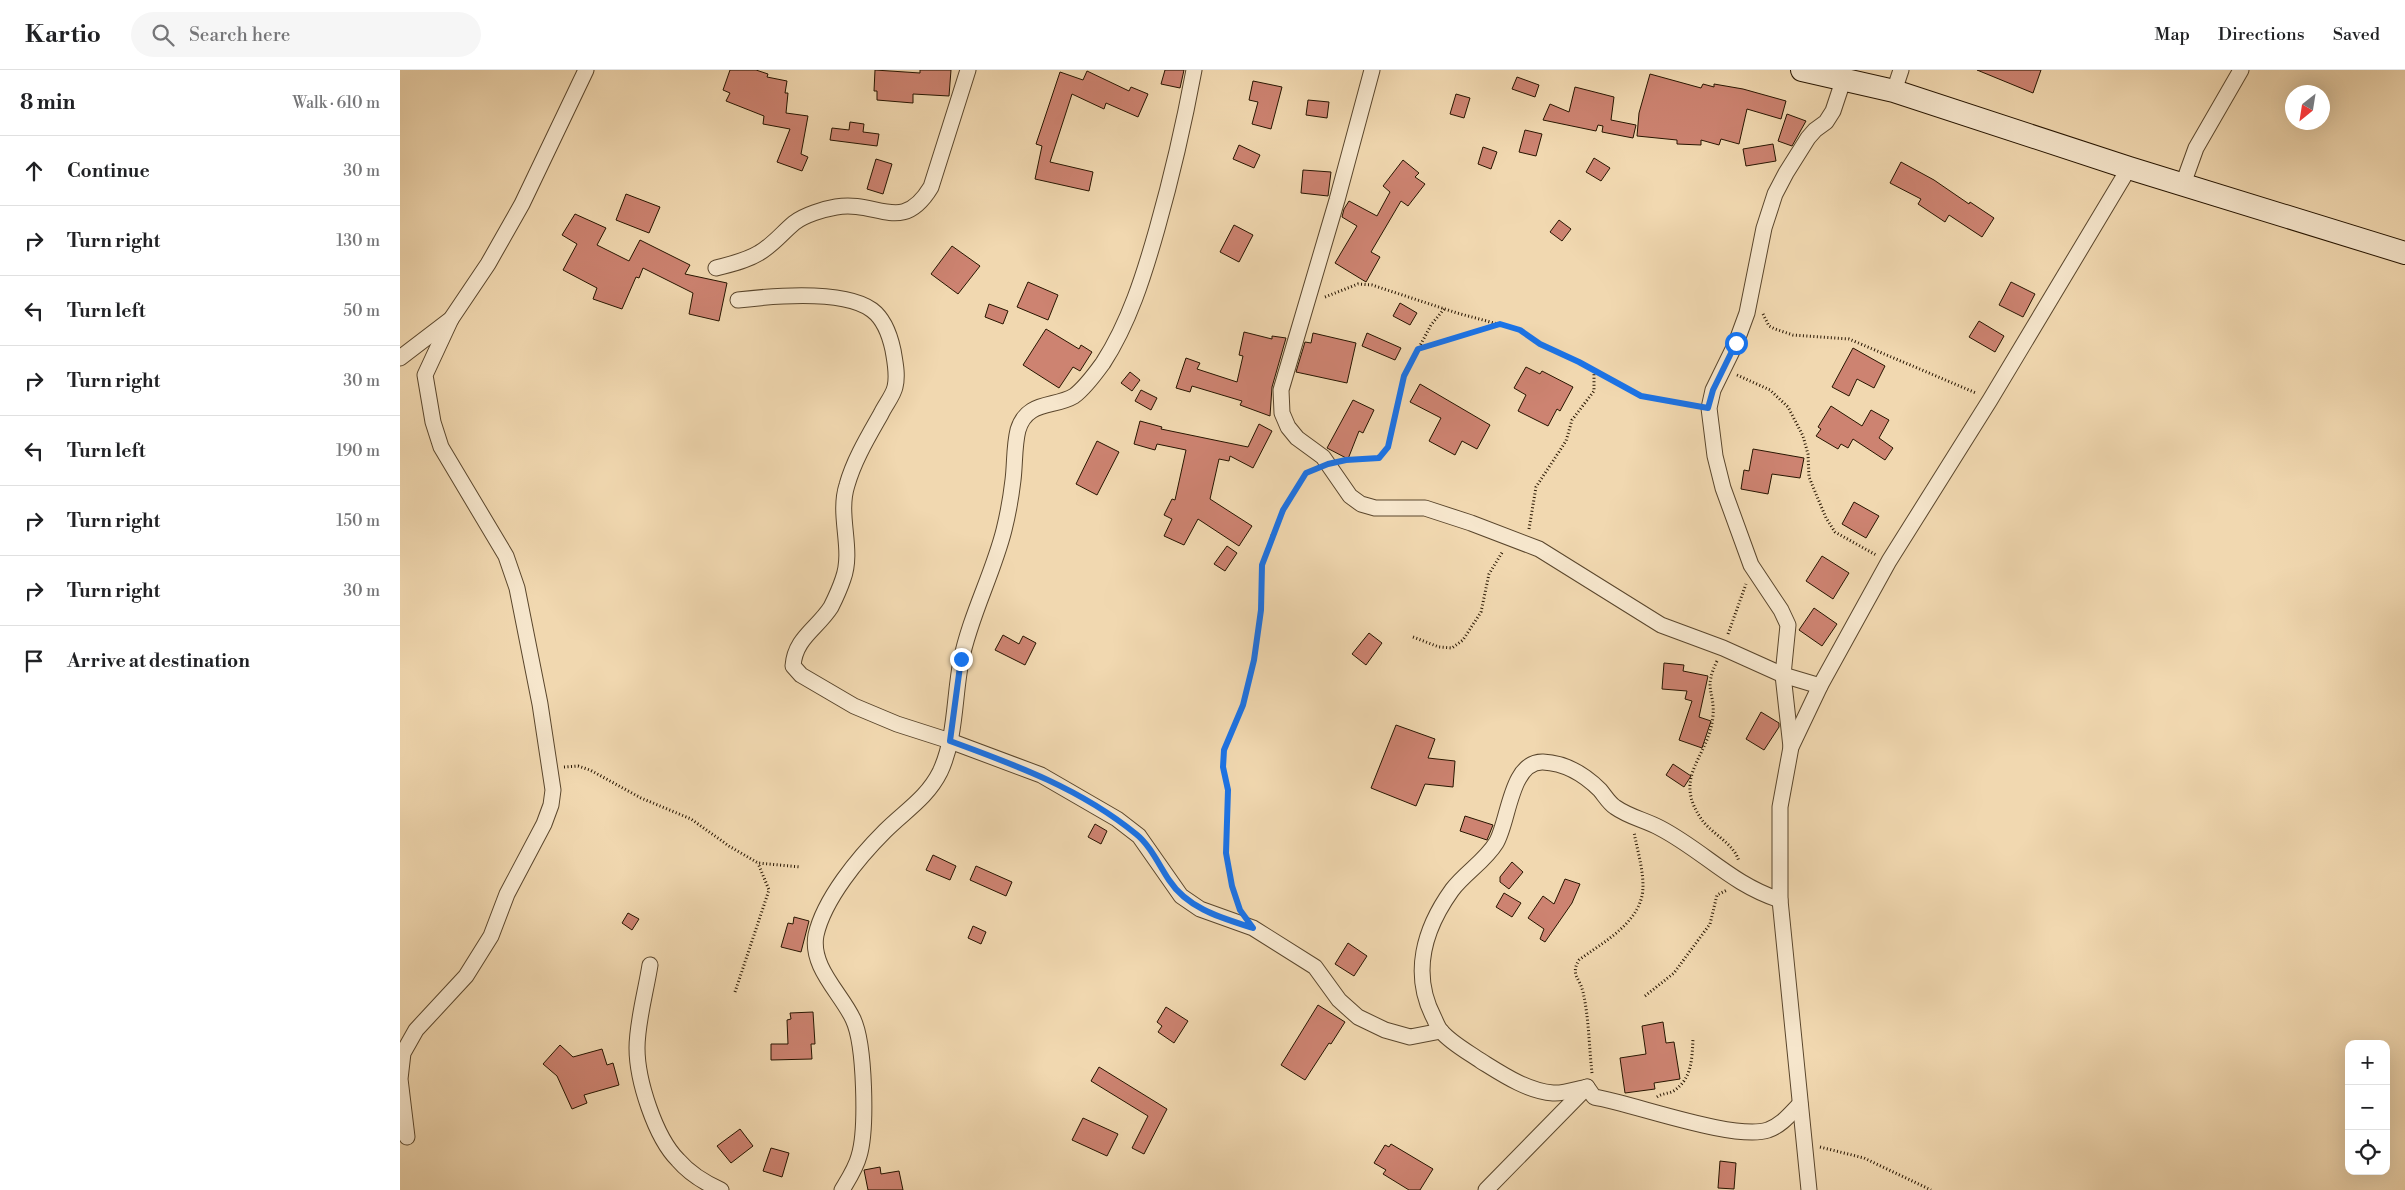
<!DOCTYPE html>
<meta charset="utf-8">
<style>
body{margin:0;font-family:"Libre Bodoni",serif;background:#f6f6f6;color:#202124}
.controls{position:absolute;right:15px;bottom:15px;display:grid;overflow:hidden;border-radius:10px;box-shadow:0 5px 20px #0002}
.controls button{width:45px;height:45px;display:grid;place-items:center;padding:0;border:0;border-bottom:1px solid #e0e0e0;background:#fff;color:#202124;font:25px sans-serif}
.compass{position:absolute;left:1885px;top:15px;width:45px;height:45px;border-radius:50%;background:#fff;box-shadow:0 5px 20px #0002;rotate:210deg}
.stop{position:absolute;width:15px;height:15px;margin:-11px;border:4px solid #1a73e8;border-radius:50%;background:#fff}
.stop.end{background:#1a73e8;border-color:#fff;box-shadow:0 1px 5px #0008}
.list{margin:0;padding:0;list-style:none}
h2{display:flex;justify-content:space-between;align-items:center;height:65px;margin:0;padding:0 20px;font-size:21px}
h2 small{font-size:16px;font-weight:400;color:#757577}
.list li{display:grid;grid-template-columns:32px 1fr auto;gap:15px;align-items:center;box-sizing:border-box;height:70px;padding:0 20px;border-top:1px solid #e0e0e0}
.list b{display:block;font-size:19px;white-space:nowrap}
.list em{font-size:16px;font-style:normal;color:#757577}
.icon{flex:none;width:28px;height:28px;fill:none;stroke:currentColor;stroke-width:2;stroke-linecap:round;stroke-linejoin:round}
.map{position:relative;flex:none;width:2005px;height:1120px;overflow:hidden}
header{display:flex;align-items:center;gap:30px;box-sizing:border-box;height:70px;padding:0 25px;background:#fff;border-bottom:1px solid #e0e0e0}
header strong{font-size:24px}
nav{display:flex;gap:28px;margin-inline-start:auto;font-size:18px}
.search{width:350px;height:45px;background:#f6f6f6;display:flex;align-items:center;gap:12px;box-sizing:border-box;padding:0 18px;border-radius:28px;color:#757577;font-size:19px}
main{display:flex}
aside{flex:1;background:#fff}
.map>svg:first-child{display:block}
.building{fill:#cd8371;stroke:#271500}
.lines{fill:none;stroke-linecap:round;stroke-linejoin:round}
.street-casing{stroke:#5a462c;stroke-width:17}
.secondary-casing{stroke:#271500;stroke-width:24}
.path{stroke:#271500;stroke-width:3;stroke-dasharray:1 2.5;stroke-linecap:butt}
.street{stroke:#f6e6cc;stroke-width:15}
.secondary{stroke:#f6e6cc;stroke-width:22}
.route{stroke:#1a73e8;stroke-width:6}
</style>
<header>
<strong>Kartio</strong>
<div class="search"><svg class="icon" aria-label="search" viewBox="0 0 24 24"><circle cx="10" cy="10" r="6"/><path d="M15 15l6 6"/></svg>Search here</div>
<nav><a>Map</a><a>Directions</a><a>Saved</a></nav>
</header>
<main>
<aside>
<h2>8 min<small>Walk · 610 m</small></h2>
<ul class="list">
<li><svg class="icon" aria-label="ahead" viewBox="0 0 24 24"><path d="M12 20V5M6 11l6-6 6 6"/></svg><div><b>Continue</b></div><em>30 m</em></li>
<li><svg class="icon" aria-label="right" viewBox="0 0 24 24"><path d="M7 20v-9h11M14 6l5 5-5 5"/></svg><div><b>Turn right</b></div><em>130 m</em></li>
<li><svg class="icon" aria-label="left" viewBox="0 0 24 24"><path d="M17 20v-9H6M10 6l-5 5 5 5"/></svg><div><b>Turn left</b></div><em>50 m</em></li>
<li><svg class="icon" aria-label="right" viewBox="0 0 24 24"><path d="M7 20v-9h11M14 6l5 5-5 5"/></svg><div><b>Turn right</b></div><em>30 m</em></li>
<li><svg class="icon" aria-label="left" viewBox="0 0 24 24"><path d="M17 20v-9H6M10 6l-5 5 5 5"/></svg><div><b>Turn left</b></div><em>190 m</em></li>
<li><svg class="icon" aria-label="right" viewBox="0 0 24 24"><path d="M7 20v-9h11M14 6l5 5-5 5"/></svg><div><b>Turn right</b></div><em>150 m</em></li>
<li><svg class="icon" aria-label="right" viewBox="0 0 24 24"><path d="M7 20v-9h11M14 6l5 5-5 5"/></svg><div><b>Turn right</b></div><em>30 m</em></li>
<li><svg class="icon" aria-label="arrive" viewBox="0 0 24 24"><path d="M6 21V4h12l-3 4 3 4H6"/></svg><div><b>Arrive at destination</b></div></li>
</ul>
</aside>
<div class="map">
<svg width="2005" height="1120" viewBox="0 0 2005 1120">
<rect width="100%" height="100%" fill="#f1d8b0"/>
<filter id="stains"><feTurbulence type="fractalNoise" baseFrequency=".004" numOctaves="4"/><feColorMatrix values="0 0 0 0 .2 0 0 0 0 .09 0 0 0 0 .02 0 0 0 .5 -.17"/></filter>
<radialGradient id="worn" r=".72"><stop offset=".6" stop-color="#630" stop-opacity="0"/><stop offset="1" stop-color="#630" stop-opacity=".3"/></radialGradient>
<g class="building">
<polygon points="330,0 356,0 368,4 367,7 387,11 385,23 388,23 386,43 408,46 401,84 408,87 402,101 377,92 390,59 363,54 364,46 326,31 330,23 323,20"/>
<polygon points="475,0 520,3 520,0 551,0 549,26 513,24 513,33 477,30 477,21 474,21"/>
<polygon points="765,0 784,0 780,18 761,14"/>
<polygon points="1577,0 1641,0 1633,23"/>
<polygon points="687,1 729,21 731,17 748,24 738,47 706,33 704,39 672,24 650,92 693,102 689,121 635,109 642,76 636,74 660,2 683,10"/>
<polygon points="1250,4 1301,18 1303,14 1314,17 1314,14 1343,19 1386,31 1381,49 1347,39 1339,74 1321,69 1319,75 1301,70 1301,75 1277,74 1277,70 1237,66 1239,43"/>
<polygon points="1117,7 1139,15 1135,27 1112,19"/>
<polygon points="853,11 882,17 871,59 852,54 858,32 849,30"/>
<polygon points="1175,17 1214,27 1211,50 1236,55 1233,68 1202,62 1203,56 1198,55 1196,61 1143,50 1150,34 1169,42"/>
<polygon points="1056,24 1070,28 1064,48 1050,44"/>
<polygon points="908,30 929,32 927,48 906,45"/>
<polygon points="1387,44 1406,51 1392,76 1378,71"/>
<polygon points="450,52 464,54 463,62 479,64 477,76 430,70 432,58 449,60"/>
<polygon points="1125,60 1142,64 1136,86 1119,82"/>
<polygon points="1373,74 1376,91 1346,96 1343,79"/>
<polygon points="839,75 860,85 854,98 833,89"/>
<polygon points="1083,77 1097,82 1091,99 1078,94"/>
<polygon points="1194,88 1210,98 1201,111 1186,102"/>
<polygon points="476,89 492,94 483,124 467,119"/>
<polygon points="1003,90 1019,103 1015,107 1025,114 1008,136 1001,131 971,182 980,187 966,212 935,193 957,156 942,147 944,139 949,131 977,146 990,122 983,116"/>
<polygon points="1501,92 1534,110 1569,134 1570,132 1594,148 1582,167 1549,145 1545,152 1518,134 1521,129 1490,113"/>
<polygon points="903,100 931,102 928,126 901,123"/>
<polygon points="226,124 260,137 249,163 216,150"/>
<polygon points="175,144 206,158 197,175 229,191 240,170 290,195 285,204 327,213 319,251 289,244 293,223 243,198 239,208 236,207 222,239 193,229 197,218 163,200 177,174 162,165"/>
<polygon points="1159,150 1171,159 1162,171 1150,162"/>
<polygon points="834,155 853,165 839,192 820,182"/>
<polygon points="552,176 580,196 558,224 531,204"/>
<polygon points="628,212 658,225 648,250 617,237"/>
<polygon points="1611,212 1635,224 1623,247 1599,235"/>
<polygon points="1000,233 1017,243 1010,255 993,246"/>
<polygon points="589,234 608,241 603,254 585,247"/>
<polygon points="1579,251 1604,266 1595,282 1569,267"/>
<polygon points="646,259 679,279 681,275 692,282 680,301 673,297 659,318 623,295"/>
<polygon points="844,262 872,269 872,266 886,268 872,317 870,346 840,335 842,331 792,316 790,322 776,318 786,288 800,293 797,299 837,312 843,286 839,285"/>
<polygon points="913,263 956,273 947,313 896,302 905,272 911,273"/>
<polygon points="967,263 1001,278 995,290 962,276"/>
<polygon points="1453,278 1485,296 1474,318 1457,309 1449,326 1432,317"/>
<polygon points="1126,297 1140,304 1142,301 1173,317 1160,341 1157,339 1148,356 1118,341 1126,325 1114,318"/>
<polygon points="730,302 740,310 732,321 721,313"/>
<polygon points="1020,314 1090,355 1077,379 1062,371 1055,385 1029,371 1041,348 1010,332"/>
<polygon points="741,320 757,328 751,340 735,331"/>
<polygon points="953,330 974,340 963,363 959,361 948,389 927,378"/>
<polygon points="1431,336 1462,356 1471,340 1489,350 1479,368 1493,378 1485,390 1453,369 1448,378 1441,374 1438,379 1416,366 1421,359 1418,357"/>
<polygon points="740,351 762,357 761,359 848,377 859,354 872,361 853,398 830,386 829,391 819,389 810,429 852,456 839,476 798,449 784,475 764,466 772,449 764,445 772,429 775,430 786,380 757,374 755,380 734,374"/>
<polygon points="697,371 719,382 697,425 676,414"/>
<polygon points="1353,379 1404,388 1400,408 1372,404 1368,424 1341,419 1344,400 1349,401"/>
<polygon points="1454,432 1479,446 1466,468 1442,454"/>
<polygon points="827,476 837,483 825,501 814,494"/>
<polygon points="1422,486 1449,503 1433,529 1406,511"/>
<polygon points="1414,538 1437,554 1422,576 1399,560"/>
<polygon points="969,563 982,573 966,595 952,584"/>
<polygon points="603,565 619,574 623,566 636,573 625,595 595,580"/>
<polygon points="1264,593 1284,595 1283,601 1308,606 1299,647 1311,651 1302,678 1279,670 1292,631 1285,629 1287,621 1262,619"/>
<polygon points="1361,642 1379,653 1379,657 1364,680 1346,669"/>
<polygon points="996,655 1035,669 1028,688 1055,691 1053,717 1025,714 1016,736 971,718"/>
<polygon points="1273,694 1291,706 1284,717 1266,705"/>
<polygon points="1065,746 1093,755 1087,770 1060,761"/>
<polygon points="695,754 707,761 701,774 688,767"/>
<polygon points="533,785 556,796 550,810 526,800"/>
<polygon points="1112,792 1123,802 1109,819 1100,812 1100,807"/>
<polygon points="576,796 612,812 606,826 570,810"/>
<polygon points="1165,809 1180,814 1172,833 1145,872 1140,869 1144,859 1128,848 1143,826 1154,834"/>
<polygon points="1104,823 1121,833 1112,847 1096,837"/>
<polygon points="228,843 239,849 232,860 222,853"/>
<polygon points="394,847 409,851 401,882 381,877 388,853 393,854"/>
<polygon points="573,856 586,862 581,874 568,868"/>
<polygon points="948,873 967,886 954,906 935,894"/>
<polygon points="918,935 945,952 931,974 929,973 905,1010 881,995"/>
<polygon points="766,937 788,951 774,973 758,962 762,956 757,952"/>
<polygon points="413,942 415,974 411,974 412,989 371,990 371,974 388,974 387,950 391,949 390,943"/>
<polygon points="1263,952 1266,973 1274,972 1280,1009 1254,1013 1255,1019 1225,1023 1220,988 1246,984 1242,956"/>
<polygon points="160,975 173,987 202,979 207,995 213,993 219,1015 184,1025 187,1033 172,1039 157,1006 143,994"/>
<polygon points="699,997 767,1039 744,1084 732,1078 748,1046 691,1011"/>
<polygon points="683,1048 718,1064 707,1086 672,1070"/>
<polygon points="340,1059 353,1076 331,1093 317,1076"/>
<polygon points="991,1074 1033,1099 1020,1120 1009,1120 983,1104 986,1100 974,1093 985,1075 989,1077"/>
<polygon points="371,1078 389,1083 382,1107 363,1101"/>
<polygon points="1320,1091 1336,1093 1334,1119 1318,1118"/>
<polygon points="480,1097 481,1104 499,1101 503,1120 468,1120 464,1100"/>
</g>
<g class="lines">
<g class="street-casing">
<g id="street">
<polyline points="972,0 937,130 881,320 882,343 888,357 897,368 923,387 950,426 961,434 975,438 1025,438 1071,453 1139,479 1261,555 1323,578 1383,605 1420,616"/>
<polyline points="1494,21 1501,0"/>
<polyline points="1783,114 1796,78 1841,0"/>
<path d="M316 198C331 194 346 191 359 183 373 175 382 163 394 153 404 145 424 139 436 137 478 130 502 165 531 117L568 0"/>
<path d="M338 230C372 226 443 219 472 240 484 249 490 266 493 280 495 292 498 305 495 317 493 326 485 335 481 344 468 367 454 390 447 415 437 446 454 479 443 509 440 518 435 529 431 537 417 559 395 568 393 596L401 605 454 636 497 654 550 671 641 705 717 749 739 766 781 826 800 839 853 858 915 897 939 930 958 947 985 960 1010 967 1041 961"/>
<polyline points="0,288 51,249 88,194 122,134 186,0"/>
<polyline points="1391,677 1383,605 1388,555 1381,540 1351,495 1323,418 1315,386 1309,338 1313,320 1336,273 1347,243 1364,158 1375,124 1386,103 1408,68 1415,60 1426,52 1433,41 1444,8"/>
<path d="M1380 830C1331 814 1304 781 1260 758 1245 750 1229 747 1215 737 1209 733 1205 726 1200 720 1185 705 1165 693 1143 692 1110 691 1109 752 1096 773 1085 791 1065 803 1052 820 1024 859 1011 904 1034 948 1036 952 1038 958 1041 961 1051 973 1068 982 1081 991 1102 1004 1127 1021 1153 1023 1163 1024 1177 1019 1187 1017L1194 1027C1235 1034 1334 1071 1368 1060 1382 1055 1390 1044 1400 1034"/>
<path d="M250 895C246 921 237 952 237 978 237 1010 255 1067 278 1090 290 1104 305 1113 321 1120"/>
<polyline points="7,1067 0,1009 3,983 16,960 66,906 91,866 107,824 144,754 151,735 153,720 140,634 117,518 106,486 41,377 33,352 25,305 51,249"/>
<path d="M442 1120C448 1110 456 1098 459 1086 467 1060 465 974 453 949 441 923 410 897 416 865 424 829 459 787 485 761 505 741 527 728 540 702 556 668 554 627 561 591 570 546 593 504 604 460 608 444 611 427 613 410 615 394 614 376 618 360 627 330 654 338 674 326 685 318 695 304 703 293 729 253 744 205 757 159 772 106 784 54 794 0"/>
<polyline points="1086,1120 1187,1017"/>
<polyline points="1409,1120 1380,830 1380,737 1391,677 1420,616 1489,491 1590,330 1729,98"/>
</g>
</g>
<g class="secondary-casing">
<polyline id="secondary" points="1402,0 1494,21 1729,98 2005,183"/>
</g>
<g class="path">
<polyline points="925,227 958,214 972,215 1057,243 1120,260 1140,274 1179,292 1241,326 1294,336"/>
<polyline points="1363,244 1369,256 1375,259 1393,265 1449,269 1576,323"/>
<polyline points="1019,278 1099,254"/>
<polyline points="1337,305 1370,320 1388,337 1403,366 1408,384 1409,407 1426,448 1435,462 1476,485"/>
<path d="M943 391C960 388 979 393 988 377L1004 306 1031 255 1044 239"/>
<polyline points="1129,459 1136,417 1166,371 1172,350 1194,321 1194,301"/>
<polyline points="1328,564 1346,514"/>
<polyline points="1013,567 1039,577 1052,578 1063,570 1081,542 1089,504 1103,481"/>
<path d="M1317 591C1303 620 1315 621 1313 646 1309 688 1271 706 1302 750 1313 765 1335 774 1339 792"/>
<polyline points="164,697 178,696 190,700 241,728 291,749 329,776 358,793 400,797"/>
<polyline points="839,838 832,816 826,783 828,720 823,697 824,680 843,635 854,591 861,540 862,495 872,465 893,422 906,403 914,400"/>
<polyline points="335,922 369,820 358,793"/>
<polyline points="1245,926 1274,903 1310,854 1317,825 1327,820"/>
<path d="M1192 1003C1189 977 1189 948 1183 922 1180 908 1170 905 1179 890 1203 872 1243 852 1243 816 1243 798 1237 779 1234 762"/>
<path d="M1257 1027C1262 1023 1270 1024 1275 1020 1292 1008 1292 988 1293 969"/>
<polyline points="1420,1077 1464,1088 1531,1120"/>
</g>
<use href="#street" class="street"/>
<use href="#secondary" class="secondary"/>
</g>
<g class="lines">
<path class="route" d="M561 589 550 671C616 695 681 719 736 764 750 775 759 795 769 810 788 839 822 848 853 858L840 840 832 816 826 783 828 720 823 697 824 680 843 635 854 590 861 540 862 495 883 440 906 403 928 394 946 390 979 388 988 377 1004 306 1018 279 1100 254 1120 260 1140 274 1179 292 1241 326 1308 338 1313 320 1336 273"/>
</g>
<rect width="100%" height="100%" filter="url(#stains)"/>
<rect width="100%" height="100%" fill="url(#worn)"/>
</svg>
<div class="controls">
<button>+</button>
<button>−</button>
<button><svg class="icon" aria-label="locate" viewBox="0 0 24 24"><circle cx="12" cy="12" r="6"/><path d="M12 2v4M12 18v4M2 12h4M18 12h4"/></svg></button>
</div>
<svg class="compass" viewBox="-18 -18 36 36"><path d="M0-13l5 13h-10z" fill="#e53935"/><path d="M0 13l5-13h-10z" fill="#757577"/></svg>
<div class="stop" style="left:1336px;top:273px"></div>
<div class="stop end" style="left:561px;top:589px"></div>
</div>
</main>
